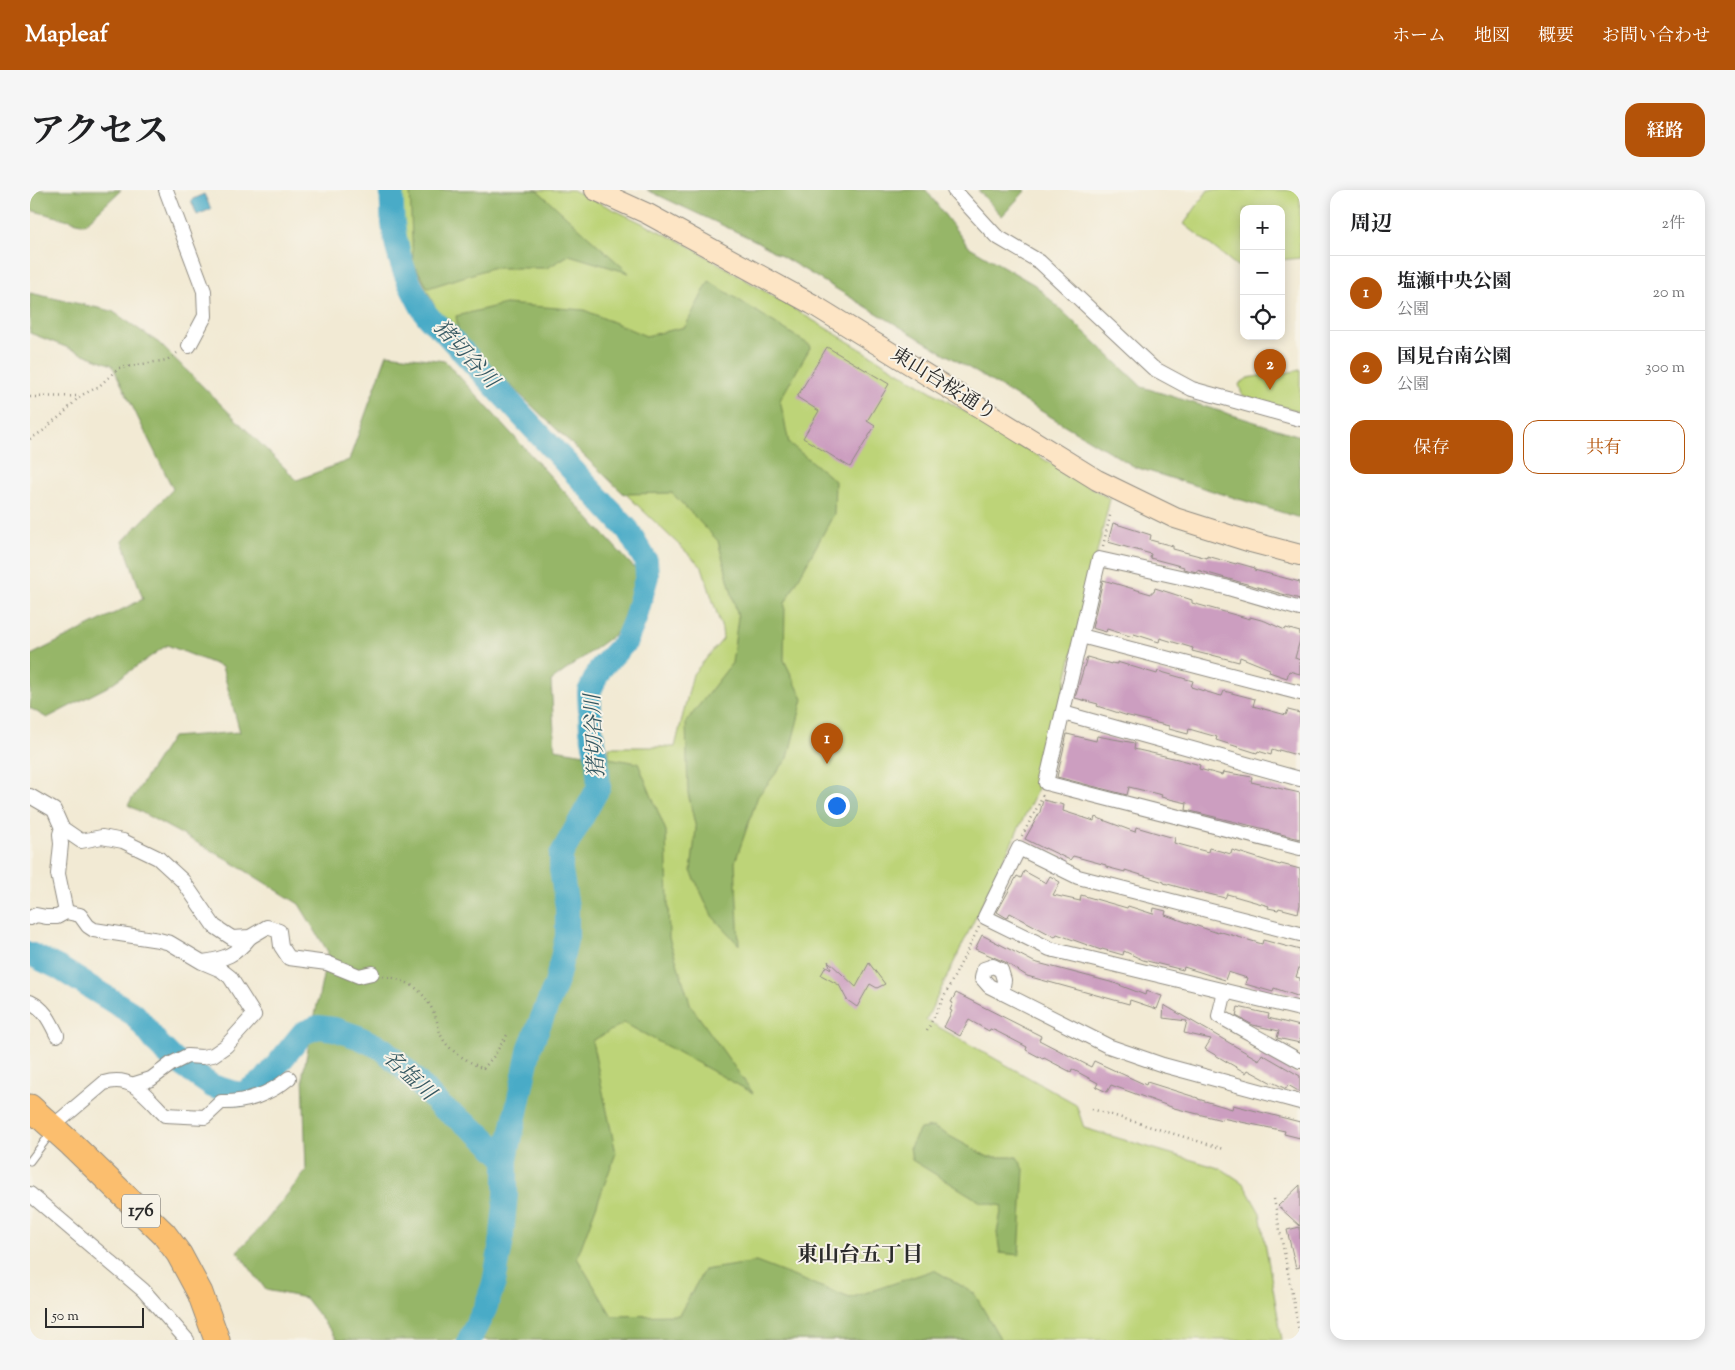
<!DOCTYPE html>
<html lang="ja">
<meta charset="utf-8">
<style>
body{margin:0;font-family:"Sorts Mill Goudy","Noto Serif JP",serif;background:#f6f6f6;color:#202124}
.controls{position:absolute;right:15px;top:15px;display:grid;overflow:hidden;border-radius:10px;box-shadow:0 2px 12px #0003}
.controls button{width:45px;height:45px;display:grid;place-items:center;padding:0;border:0;border-bottom:1px solid #e0e0e0;background:#fff;color:#202124;font:25px sans-serif}
.scale{position:absolute;left:15px;bottom:12px;width:99px;box-sizing:border-box;padding-left:5px;border:2px solid #2b2b2b;border-top:0;font-size:14px;line-height:18px;white-space:nowrap;color:#2b2b2b;-webkit-text-stroke:4px #f7f3e8;paint-order:stroke}
.you{position:absolute;left:806px;top:615px;width:18px;height:18px;margin:-12px;border:4px solid #fff;border-radius:50%;background:#1a73e8;box-shadow:0 0 0 8px #1a73e833}
.badge{display:grid;place-items:center;width:32px;height:32px;border-radius:50%;background:#b45309;color:#fff;font-size:16px;font-weight:700}
.pin{position:absolute;translate:-50% -41px;filter:drop-shadow(0 1px 2px #0008)}
.pin::after{content:'';position:absolute;top:26px;width:18px;height:15px;background:inherit;clip-path:polygon(0 0,100% 0,50% 100%)}
.list{margin:0;padding:0;list-style:none}
h2{display:flex;justify-content:space-between;align-items:center;height:65px;margin:0;padding:0 20px;font-size:21px}
h2 small{font-size:16px;font-weight:400;color:#757577}
.list li{display:grid;grid-template-columns:32px 1fr auto;gap:15px;align-items:center;box-sizing:border-box;height:75px;padding:0 20px;border-top:1px solid #e0e0e0}
.list b{display:block;font-size:19px;white-space:nowrap}
.list p{margin:0;font-size:16px;white-space:nowrap;color:#757577}
.list em{font-size:16px;font-style:normal;color:#757577}
.actions{display:flex;gap:10px;padding:15px 20px}
.actions a{flex:1;padding:11px 0;border:1px solid #b45309;border-radius:15px;text-align:center;font-size:18px;color:#b45309}
.actions .main{background:#b45309;color:#fff}
.icon{flex:none;width:28px;height:28px;fill:none;stroke:currentColor;stroke-width:2;stroke-linecap:round;stroke-linejoin:round}
.map{position:relative;flex:none;width:1270px;height:1150px;overflow:hidden;border-radius:15px}
header{display:flex;align-items:center;gap:30px;box-sizing:border-box;height:70px;padding:0 25px;background:#b45309;color:#fff}
header strong{font-size:24px}
nav{display:flex;gap:28px;margin-inline-start:auto;font-size:18px}
.intro{display:flex;align-items:center;justify-content:space-between;box-sizing:border-box;height:120px;padding:0 30px}
h1{margin:0;font-size:35px}
.button{padding:12px 22px;border-radius:15px;background:#b45309;color:#fff;font-size:18px;font-weight:700}
main{display:flex;gap:30px;padding:0 30px}
aside{flex:1;background:#fff;border-radius:15px;box-shadow:0 2px 12px #0003}
.map>svg:first-child{display:block}
.green{fill:#bdd478;stroke:#748052}
.forest{fill:#96b668;stroke:#60704a}
.water{fill:#48abc7;stroke:#3a6b79}
.lines{fill:none;stroke-linecap:round;stroke-linejoin:round}
.river{stroke:#48abc7;stroke-width:24}
.building{fill:#cc9ec0}
.lane-casing{stroke:#8e8a80;stroke-width:9}
.street-casing{stroke:#8e8a80;stroke-width:16}
.secondary-casing{stroke:#8e8a80;stroke-width:22}
.highway-casing{stroke:#8e8a80;stroke-width:27}
.path{stroke:#8e8a80;stroke-width:2.5;stroke-dasharray:1 4;stroke-linecap:butt}
.lane{stroke:#fff;stroke-width:7}
.street{stroke:#fff;stroke-width:14}
.secondary{stroke:#fde5c5;stroke-width:20}
.highway{stroke:#fbbe6e;stroke-width:25}
.labels{text-anchor:middle;dominant-baseline:central;stroke-width:4;stroke-linejoin:round;paint-order:stroke}
.shield{fill:#f7f3e8;stroke:#686764;stroke-width:1}
.shield-label{font-size:19px;font-weight:bold;fill:#2b2b2b}
.street-label{font-size:20px;fill:#2b2b2b;stroke:#f7f3e8}
.water-label{font-size:21px;font-style:italic;fill:#355862;stroke:#f7f3e8}
.neighbourhood-label{font-size:21px;font-weight:bold;fill:#2b2b2b;stroke:#f7f3e8}
</style>
<header>
<strong>Mapleaf</strong>
<nav><a>ホーム</a><a>地図</a><a>概要</a><a>お問い合わせ</a></nav>
</header>
<div class="intro"><h1>アクセス</h1><a class="button">経路</a></div>
<main>
<div class="map">
<svg width="1270" height="1150" viewBox="0 0 1270 1150">
<rect width="100%" height="100%" fill="#f7f3e8"/>
<filter id="ink" filterUnits="userSpaceOnUse"><feTurbulence type="fractalNoise" baseFrequency=".02" numOctaves="2"/><feDisplacementMap in="SourceGraphic" scale="10" xChannelSelector="R" yChannelSelector="G"/><feConvolveMatrix kernelMatrix="1 2 1 2 8 2 1 2 1" color-interpolation-filters="sRGB"/></filter>
<filter id="wash" filterUnits="userSpaceOnUse"><feTurbulence type="fractalNoise" baseFrequency=".0096" numOctaves="4" result="noise"/><feDisplacementMap in="SourceGraphic" scale="20" xChannelSelector="R" yChannelSelector="G"/><feGaussianBlur stdDeviation="1.12" result="paint"/><feColorMatrix in="noise" values="0 0 0 0 0 0 0 0 0 0 0 0 0 0 0 0 0 1.4 0 .05"/><feComposite in="paint" operator="in"/></filter>
<g filter="url(#wash)">
<rect width="100%" height="100%" fill="#f2ead4"/>
<g class="green">
<polygon points="371,0 543,0 656,54 1080,309 1011,592 896,830 1046,914 1054,938 1192,979 1213,993 1230,1023 1252,1150 456,1150 579,605 579,557 645,557 663,484 693,449 692,439 672,377 409,125 376,57"/>
<polygon points="1178,0 1270,0 1270,68 1251,70 1251,19 1214,19 1214,76 1207,76 1154,34"/>
<polygon points="1270,180 1270,221 1236,213 1212,205 1209,194 1218,188 1229,186 1245,185"/>
</g>
<g class="forest">
<polygon points="0,0 91,0 55,34 0,20"/>
<polygon points="380,0 507,0 599,83 539,65 517,78 461,78 398,98 383,73"/>
<polygon points="617,0 896,0 938,56 1005,95 1112,197 1270,246 1270,328 1105,277 726,51"/>
<polygon points="948,0 996,0 972,26"/>
<polygon points="679,91 781,156 750,210 759,253 805,291 804,324 755,413 754,470 773,509 758,568 728,606 705,672 709,755 682,726 661,681 666,639 658,603 656,532 702,473 708,427 688,351 642,303 594,304 429,146 426,126 475,114 554,120 616,146 655,137"/>
<polygon points="0,103 82,121 129,153 267,290 319,270 357,164 415,171 608,382 589,441 521,491 525,559 608,573 636,641 639,748 661,816 723,903 594,833 562,851 586,963 547,1068 582,1126 649,1125 674,1080 726,1072 820,1108 904,1080 944,1103 971,1150 308,1150 275,1108 236,1100 207,1061 232,1036 276,981 273,883 298,762 269,714 195,668 98,615 142,547 210,542 192,477 137,455 77,497 17,528 0,518 1,465 113,409 93,351 143,299 82,175 0,143"/>
<polygon points="903,937 958,967 987,967 994,979 989,1065 970,1063 967,1043 972,1016 951,1012 882,970 880,957 890,939"/>
</g>
<polygon class="water" points="174,4 181,19 167,25 161,10"/>
<g class="lines">
<g class="river">
<path d="M362 0C360 39 368 74 387 108 393 120 399 131 411 138L598 340 616 371 617 386 605 429 596 451 570 479 559 502 561 539 567 568 569 597 531 665V680L537 717V746L526 794 500 857 476 969V1005L471 1055 464 1093 455 1119 439 1150"/>
<polyline points="0,764 29,778 105,825 128,854 143,869 182,896 201,902 212,904 234,891 273,843 288,837 304,839 328,847 353,859 379,883 410,916 450,944 476,969"/>
</g>
</g>
<g id="blocks">
<g class="building">
<polygon points="797,157 859,194 837,231 845,236 820,277 773,248 789,221 767,207"/>
<polygon points="1083,333 1121,345 1120,350 1143,356 1143,359 1177,368 1177,366 1206,374 1207,373 1225,378 1224,380 1270,392 1270,409 1167,380 1167,382 1153,379 1154,377 1120,368 1121,364 1078,352"/>
<polygon points="1073,390 1121,404 1121,402 1124,402 1125,398 1162,410 1162,413 1220,429 1220,427 1235,431 1255,440 1256,438 1270,442 1270,450 1265,468 1270,470 1270,484 1259,481 1257,488 1239,482 1240,479 1210,467 1209,472 1178,464 1178,465 1162,461 1163,458 1130,448 1129,452 1104,444 1103,447 1077,439 1076,442 1062,438"/>
<polygon points="1057,467 1081,474 1081,473 1087,474 1087,472 1127,484 1128,481 1163,491 1161,497 1187,505 1192,506 1194,501 1225,509 1223,516 1256,525 1258,520 1270,523 1270,566 1249,560 1248,562 1242,560 1241,565 1228,561 1227,563 1186,550 1187,547 1159,539 1158,544 1139,539 1139,536 1095,525 1067,516 1068,514 1045,508"/>
<polygon points="1037,544 1066,551 1067,546 1105,553 1104,559 1152,570 1170,575 1169,579 1192,585 1193,582 1222,587 1221,592 1270,603 1270,649 1239,641 1239,640 1156,620 1157,613 1131,607 1132,605 1099,597 1097,605 1027,587"/>
<polygon points="1013,610 1034,615 1033,621 1064,631 1065,627 1105,642 1106,637 1137,646 1145,648 1144,653 1178,662 1179,658 1201,664 1202,660 1250,675 1251,674 1270,679 1270,715 1268,723 1249,718 1248,720 1238,718 1239,716 1197,704 1195,708 1171,702 1170,703 1134,693 1134,692 1095,680 1095,682 1076,677 1076,675 1043,666 1040,670 1015,658 1015,659 995,649 1010,622"/>
<polygon points="994,681 1016,693 1020,686 1030,692 1023,705 1050,711 1051,705 1097,718 1098,716 1123,724 1124,718 1136,721 1135,725 1188,743 1188,741 1232,754 1233,750 1270,760 1270,775 1266,787 1270,788 1270,807 1244,798 1243,802 1215,794 1217,788 1198,782 1195,790 1154,777 1153,780 1113,770 1094,761 1093,765 1072,759 1071,760 1027,744 1025,747 980,723 977,728 967,722 987,686 991,688"/>
<polygon points="952,745 1004,772 1084,793 1115,805 1116,801 1132,806 1127,819 1100,810 1099,814 997,786 975,772 945,759"/>
<polygon points="798,771 826,797 839,773 855,794 847,798 840,794 827,817 817,810 809,795 791,785 796,776 801,779"/>
<polygon points="926,803 1011,846 1009,850 1061,877 1064,871 1116,895 1117,892 1168,908 1168,909 1202,919 1203,915 1270,932 1270,948 1254,944 1255,941 1192,928 1192,930 1144,918 1081,895 1077,902 1066,897 1068,893 1042,879 1041,882 1014,868 1013,869 996,860 997,857 966,841 960,839 959,841 939,830 930,846 914,837 922,821 920,820 923,813 921,812"/>
<polygon points="1134,815 1229,870 1232,864 1270,886 1270,902 1258,895 1256,899 1242,892 1242,893 1218,880 1216,883 1175,859 1181,849 1154,843 1157,831 1133,828"/>
<polygon points="1208,817 1239,824 1238,828 1270,836 1270,853 1247,848 1249,841 1223,835 1206,826"/>
<polygon points="1270,995 1270,1036 1248,1016"/>
<polygon points="1270,1037 1270,1077 1266,1078 1257,1040"/>
</g>
</g>
</g>
<g filter="url(#ink)">
<use href="#blocks" fill-opacity="0" stroke="#8e8a80" stroke-width="1"/>
<g class="lines">
<g class="lane-casing">
<polyline id="lane" points="0,971 21,943"/>
</g>
<g class="street-casing">
<g id="street">
<polyline points="136,0 174,101 175,126 159,156"/>
<polyline points="924,0 966,46 1010,72 1123,178 1162,199 1270,229"/>
<polyline points="1270,419 1195,397 1069,369 1016,593 1270,658"/>
<polyline points="1051,446 1270,503"/>
<polyline points="1033,523 1270,589"/>
<polyline points="0,606 24,620 32,638 51,651 72,647 93,651 128,668 153,691 184,736 202,748 220,747 237,737 249,741 251,756 259,768 297,773 329,786 342,783"/>
<polyline points="32,638 30,644 31,654 28,684 36,722"/>
<polyline points="0,728 6,725 16,727 27,727 36,722 50,725 58,736 64,740 129,750 140,753 172,772 191,780 200,787 224,825 196,856 183,865 172,867 157,866 141,874 121,889 105,894"/>
<polyline points="1270,744 1048,687 989,658 955,727 1020,759 1270,819"/>
<path d="M173 772C195 769 206 765 220 747"/>
<polyline points="1195,801 1189,826 1270,871"/>
<polyline points="972,802 974,790 971,780 963,776 954,779 952,788 959,796 1078,856 1133,875 1270,912"/>
<path d="M0 812C15 819 20 831 27 845"/>
<path d="M22 937 74 893C103 884 117 907 135 925L175 927 191 912C215 913 240 904 259 888"/>
<polyline points="0,1004 113,1100 157,1150"/>
</g>
</g>
<g class="secondary-casing">
<polyline id="secondary" points="565,0 618,24 782,114 1067,290 1145,328 1221,352 1270,365"/>
</g>
<g class="highway-casing">
<polyline id="highway" points="0,917 41,954 134,1044 149,1064 170,1103 187,1150"/>
</g>
<g class="path">
<polyline points="0,207 50,206"/>
<polyline points="0,249 16,239 22,232 31,226 50,206 68,197 89,178 137,170 147,163"/>
<polyline points="1073,356 1082,317"/>
<polyline points="992,646 1009,614 1013,604"/>
<path d="M353 786C379 790 393 799 404 823 408 831 408 841 413 849 420 862 440 872 453 879L464 866 477 845"/>
<polyline points="897,841 949,737"/>
<polyline points="1062,919 1194,959"/>
<polyline points="1244,1009 1270,1146"/>
</g>
<use href="#lane" class="lane"/>
<use href="#street" class="street"/>
<use href="#secondary" class="secondary"/>
<use href="#highway" class="highway"/>
</g>
</g>
<g class="labels">
<rect class="shield" x="92" y="1004.5" width="38" height="33" rx="4"/>
<g class="shield-label">
<text x="111" y="1021">176</text>
</g>
<g class="street-label">
<text transform="translate(913 195) rotate(32)">東山台桜通り</text>
</g>
<g class="water-label">
<text transform="translate(435 165) rotate(47)">猪切谷川</text>
<text transform="translate(566 546) rotate(-93)">猪切谷川</text>
<text transform="translate(378 886) rotate(43)">名塩川</text>
</g>
<g class="neighbourhood-label">
<text x="830" y="1066">東山台五丁目</text>
</g>
</g>
</svg>
<div class="controls">
<button>+</button>
<button>−</button>
<button><svg class="icon" aria-label="locate" viewBox="0 0 24 24"><circle cx="12" cy="12" r="6"/><path d="M12 2v4M12 18v4M2 12h4M18 12h4"/></svg></button>
</div>
<div class="scale">50 m</div>
<div class="you"></div>
<div class="pin badge" style="left:797px;top:574px">1</div>
<div class="pin badge" style="left:1240px;top:200px">2</div>
</div>
<aside>
<h2>周辺<small>2件</small></h2>
<ul class="list">
<li><span class="badge">1</span><div><b>塩瀬中央公園</b><p>公園</p></div><em>20 m</em></li>
<li><span class="badge">2</span><div><b>国見台南公園</b><p>公園</p></div><em>300 m</em></li>
</ul>
<div class="actions"><a class="main">保存</a><a>共有</a></div>
</aside>
</main>
